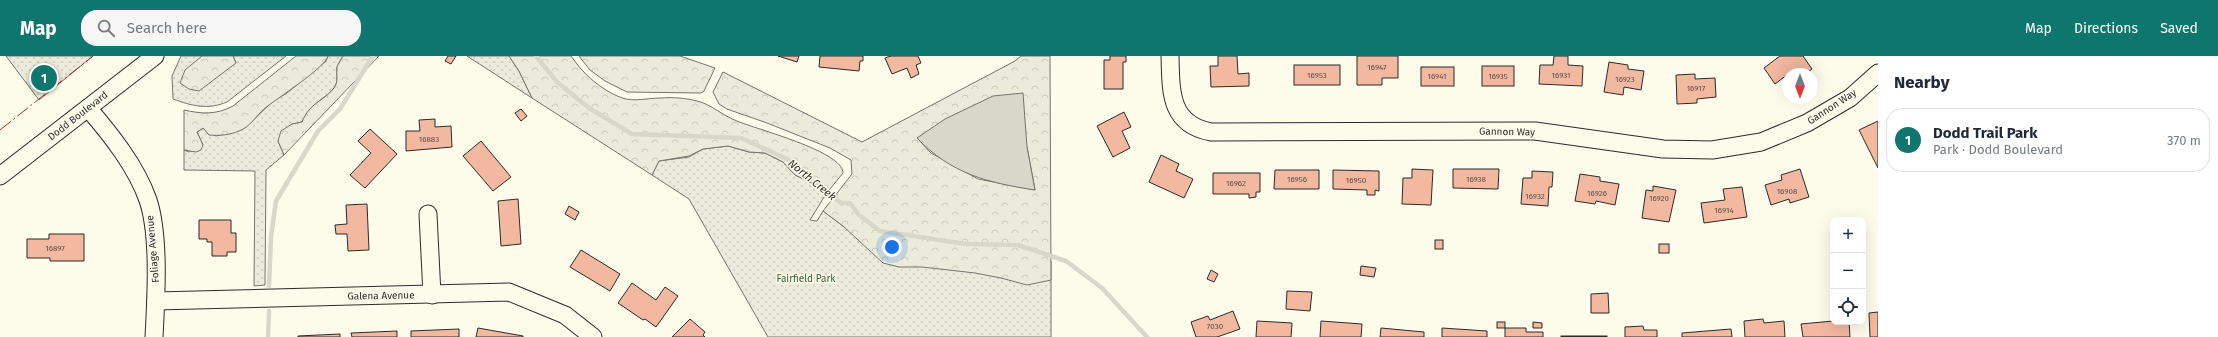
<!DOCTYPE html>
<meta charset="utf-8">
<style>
body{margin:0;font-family:"Fira Sans",sans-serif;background:#f6f6f7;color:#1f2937}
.controls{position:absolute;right:12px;bottom:12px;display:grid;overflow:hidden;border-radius:8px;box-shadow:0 4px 16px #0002}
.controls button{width:36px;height:36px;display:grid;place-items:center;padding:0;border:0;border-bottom:1px solid #e0e1e3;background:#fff;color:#1f2937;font:20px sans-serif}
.compass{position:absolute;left:1782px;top:12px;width:36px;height:36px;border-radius:50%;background:#fff;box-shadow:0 4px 16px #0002;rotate:180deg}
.you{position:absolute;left:892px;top:191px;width:14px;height:14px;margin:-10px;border:3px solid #fff;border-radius:50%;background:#1a73e8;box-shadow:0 0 0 6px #1a73e833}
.badge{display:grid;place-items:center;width:26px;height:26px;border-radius:50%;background:#0f766e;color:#fff;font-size:13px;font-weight:700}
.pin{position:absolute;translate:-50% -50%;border:2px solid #fff;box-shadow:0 1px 4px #0006}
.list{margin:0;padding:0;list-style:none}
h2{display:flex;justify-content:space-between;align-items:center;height:52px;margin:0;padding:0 16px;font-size:17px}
h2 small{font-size:13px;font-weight:400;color:#747a83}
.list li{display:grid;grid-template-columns:26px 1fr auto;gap:12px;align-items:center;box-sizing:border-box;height:64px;margin:0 8px 8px;padding:0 8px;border:1px solid #e0e1e3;border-radius:16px}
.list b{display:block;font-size:15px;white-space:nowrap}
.list p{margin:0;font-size:13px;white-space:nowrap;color:#747a83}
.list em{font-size:13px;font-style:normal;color:#747a83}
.icon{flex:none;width:22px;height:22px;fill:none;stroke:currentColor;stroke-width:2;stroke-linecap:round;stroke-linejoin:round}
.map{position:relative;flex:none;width:1878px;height:281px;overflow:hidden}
header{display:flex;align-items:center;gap:24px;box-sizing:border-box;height:56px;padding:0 20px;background:#0f766e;color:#fff}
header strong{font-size:19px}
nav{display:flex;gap:22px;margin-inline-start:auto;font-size:14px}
.search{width:280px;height:36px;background:#f6f6f7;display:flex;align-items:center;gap:10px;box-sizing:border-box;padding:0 14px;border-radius:16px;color:#747a83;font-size:15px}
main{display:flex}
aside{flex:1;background:#fff}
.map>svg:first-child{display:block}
.grass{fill:url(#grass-dots);stroke:#74746e}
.forest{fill:url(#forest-crowns);stroke:#74746e;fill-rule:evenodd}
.water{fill:#d8d7c9;stroke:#74746e}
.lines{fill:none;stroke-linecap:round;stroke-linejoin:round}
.stream{stroke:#d8d7c9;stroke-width:4.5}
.building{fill:#f2b8a0;stroke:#2b2b2b}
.minor-casing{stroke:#2b2b2b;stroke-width:19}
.minor{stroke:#fdfbea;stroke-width:17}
.power{stroke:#c62828;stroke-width:1;stroke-dasharray:14 3 2 3;stroke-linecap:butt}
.labels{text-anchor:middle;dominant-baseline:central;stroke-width:3;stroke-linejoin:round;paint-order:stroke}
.number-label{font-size:8px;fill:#5d4e48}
.street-label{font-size:10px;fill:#2b2b2b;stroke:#fdfbea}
.park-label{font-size:10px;fill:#34623c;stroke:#fdfbea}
.water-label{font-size:11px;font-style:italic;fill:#2b2b2b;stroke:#fdfbea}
</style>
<header>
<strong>Map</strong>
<div class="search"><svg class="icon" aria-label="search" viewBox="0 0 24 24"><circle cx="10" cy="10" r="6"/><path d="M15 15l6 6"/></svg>Search here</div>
<nav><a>Map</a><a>Directions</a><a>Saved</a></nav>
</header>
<main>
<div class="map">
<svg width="1878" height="281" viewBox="0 0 1878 281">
<defs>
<pattern id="grass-dots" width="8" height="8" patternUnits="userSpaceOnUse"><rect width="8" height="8" fill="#ecebdb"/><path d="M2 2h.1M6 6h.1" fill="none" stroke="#cbcabc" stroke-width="1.8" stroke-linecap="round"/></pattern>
<pattern id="forest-crowns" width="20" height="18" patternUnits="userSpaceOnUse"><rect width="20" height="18" fill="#ecebdb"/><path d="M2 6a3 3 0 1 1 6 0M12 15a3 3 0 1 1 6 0" fill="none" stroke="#cbcabc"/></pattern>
</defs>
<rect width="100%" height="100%" fill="#fdfbea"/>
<g class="grass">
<polygon points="6,0 93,0 39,44"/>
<path d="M181 0H202L200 2 236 7 233 0H286L227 46C208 54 192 50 173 43L172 20Z"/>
<path d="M328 0H343C341 3 338 8 337 11 336 19 339 25 334 32 322 46 311 46 302 66L292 68 278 85 284 99 266 114 265 229 254 230 255 115 184 114V94L189 96 203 89 197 76 203 72 216 80 238 75 246 71 272 46 287 37 326 5Z"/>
<polygon points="467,0 509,0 519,15 532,42"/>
<polygon points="728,90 749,96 765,97 783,106 795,119 816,129 826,138 810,164 817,165 823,155 843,170 1051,205 1051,281 768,281 689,143 652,119 659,105 689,101 703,93"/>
</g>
<g class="forest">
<polygon points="202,0 233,0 236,7 199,35 189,33 180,27 185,14"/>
<path d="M296 0H328C324 13 277 42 264 53 256 60 250 71 239 75 230 79 219 80 209 79L203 72 197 76 203 89 201 94 196 96 184 94V54C202 58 216 59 233 50Z"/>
<path d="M343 0H379L284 99 278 85 281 75 292 68 302 66C311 45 322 47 334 32 339 25 336 19 337 11 338 8 341 4 343 0Z"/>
<path d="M509 0H571C583 18 601 34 622 42 635 46 647 42 661 42 673 41 685 42 697 45 711 48 723 60 737 65 755 73 843 95 843 117L826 138 816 129 795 119 783 106 765 97 749 96 728 90 703 93 689 100 659 105 652 119 532 42 519 15Z"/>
<polygon points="579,0 680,0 715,12 704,35 701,37 627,36 605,25 590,14"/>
<path d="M1021 0H1050L1051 224 1027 229 1001 222 975 217 922 211H899L883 207 843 170 823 155 852 118 851 104 830 92 767 67 727 53 719 48 713 36 723 16 862 86 1015 5ZM917 82 1027 91 1035 134 978 123 931 97Z"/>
</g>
<path class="water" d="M1023 37 1027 91 1035 134C989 127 951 118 917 82L945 63 993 40Z"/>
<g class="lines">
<g class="stream">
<polyline points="536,0 557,26 589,52 632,78 741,82 787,103 841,147 850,147 859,159 880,175 966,188 1018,189 1066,205 1102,232 1147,281"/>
<polyline points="269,230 271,180 276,145 318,75 340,53 373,0"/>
<polyline points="268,281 269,255"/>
</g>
</g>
<g class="building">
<polygon points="448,0 456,0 451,8 445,5"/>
<polygon points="778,0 799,0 797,6"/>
<polygon points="820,0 863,0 863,5 860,5 859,15 819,11"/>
<polygon points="891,0 918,0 921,7 916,9 919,18 911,22 907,12 892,18 885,2"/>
<polygon points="1110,0 1126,0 1126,6 1123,6 1123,33 1104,33 1104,4 1110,4"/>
<polygon points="1218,0 1237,0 1238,18 1249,17 1249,30 1211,31 1210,10 1218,10"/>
<polygon points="1357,0 1398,0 1398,22 1382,22 1382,29 1357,29"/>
<polygon points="1554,0 1568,0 1568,9 1583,10 1582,30 1539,28 1540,9 1553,9"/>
<polygon points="1780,0 1803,0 1812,13 1805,18 1788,18 1775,28 1764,12"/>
<polygon points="1609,6 1628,9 1628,13 1644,15 1641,34 1624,31 1623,39 1604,36"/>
<rect x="1294" y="9" width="46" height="20"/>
<rect x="1482" y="10" width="32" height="20"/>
<rect x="1421" y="11" width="33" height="19"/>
<polygon points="1695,18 1695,23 1715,22 1716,41 1697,43 1697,47 1677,48 1676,19"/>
<polygon points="521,53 527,60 521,65 515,57"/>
<polygon points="1124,56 1131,71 1122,75 1130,92 1113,101 1097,70"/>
<polygon points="435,63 435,71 451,70 452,91 406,95 406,75 420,75 419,64"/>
<polygon points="1878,65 1878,112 1859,74"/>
<polygon points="370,73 397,98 365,132 350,119 371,97 358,85"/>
<polygon points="481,85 511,121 493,135 463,100"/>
<polygon points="1161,99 1179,108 1176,115 1193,123 1184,142 1149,126"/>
<polygon points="1412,113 1433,114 1431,149 1402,148 1403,122 1412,122"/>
<polygon points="1453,113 1499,113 1498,133 1453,132"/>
<polygon points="1800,113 1809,141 1790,147 1789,143 1771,149 1765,129 1782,124 1781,119"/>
<polygon points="1275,114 1319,114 1319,133 1274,133"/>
<polygon points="1333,114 1379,115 1379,135 1375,134 1375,139 1367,139 1367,134 1333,133"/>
<polygon points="1532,115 1553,116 1552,131 1549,131 1548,150 1521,148 1523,122 1532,122"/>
<polygon points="1213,117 1260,117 1260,136 1256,136 1256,141 1249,142 1249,138 1213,138"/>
<polygon points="1580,118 1600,121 1600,125 1619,128 1615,149 1596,145 1595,148 1575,145"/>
<polygon points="1653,130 1676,134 1669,166 1642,162 1646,134 1653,135"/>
<polygon points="1742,131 1747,161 1704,167 1701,147 1725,144 1723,133"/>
<polygon points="518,143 521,188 501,190 498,145"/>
<polygon points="367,148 369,194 348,195 347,178 336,178 335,169 347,168 346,149"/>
<polygon points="569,150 579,156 575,164 565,158"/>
<polygon points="199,164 231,164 231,177 236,177 236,196 227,196 227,200 212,200 212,186 207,186 207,183 199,183"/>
<polygon points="49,178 84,178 84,205 50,205 50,202 27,202 27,183 49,183"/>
<rect x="1435" y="184" width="8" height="9"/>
<rect x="1659" y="188" width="10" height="9"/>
<polygon points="581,194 620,218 610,235 570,211"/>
<polygon points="1361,210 1376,212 1374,221 1360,219"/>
<polygon points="1211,214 1218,218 1214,226 1207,223"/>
<polygon points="632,227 656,244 665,231 678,240 656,271 645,263 643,264 618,247"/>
<polygon points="1287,235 1312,236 1310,255 1286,253"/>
<polygon points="1608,237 1609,257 1591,257 1591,238"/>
<polygon points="1233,255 1240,273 1217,281 1196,281 1191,266 1208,260 1210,264"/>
<polygon points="1878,256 1878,281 1870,281 1869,257"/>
<polygon points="690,263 705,276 703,279 705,281 672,281"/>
<polygon points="1763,263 1764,267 1784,265 1785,281 1745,281 1744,265"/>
<polygon points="1257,265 1292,267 1291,281 1256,281"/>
<polygon points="1321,265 1362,268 1361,281 1320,281"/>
<polygon points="1833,265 1849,266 1850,281 1803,281 1801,268"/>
<rect x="1497" y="266" width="8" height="6"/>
<polygon points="1533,266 1542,267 1542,272 1533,272"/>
<polygon points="1643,270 1644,274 1657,274 1657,281 1625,281 1625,271"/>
<polygon points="478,272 523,280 523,281 476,281"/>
<polygon points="1381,272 1424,276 1424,281 1380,281"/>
<polygon points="1442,272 1487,275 1487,281 1442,281"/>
<polygon points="1505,272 1526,272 1526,276 1543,276 1543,281 1505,281"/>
<polygon points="459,273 459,281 411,281 411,275"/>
<polygon points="1731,273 1732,281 1682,281 1682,277"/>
<polygon points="397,275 397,281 352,281 351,277"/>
<polygon points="340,278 340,281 298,281 298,280"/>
<rect x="1561" y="280" width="46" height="1"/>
</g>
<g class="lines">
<g class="minor-casing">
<g id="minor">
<path d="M1170 0C1171 35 1169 68 1211 76L1535 75 1663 93 1712 94 1761 86 1807 67 1850 42 1878 17"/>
<path d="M88 52C111 79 136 110 148 144 160 180 156 243 154 281"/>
<polyline points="0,120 155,0"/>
<polyline points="428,158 432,239"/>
<polyline points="156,245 509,236 565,259 593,281"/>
</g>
</g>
<use href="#minor" class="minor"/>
<polyline class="power" points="0,74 93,0"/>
</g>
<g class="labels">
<g class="number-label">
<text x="1377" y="11">16947</text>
<text x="1317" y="19">16953</text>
<text x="1561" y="19">16931</text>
<text x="1437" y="20">16941</text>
<text x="1498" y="20">16935</text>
<text x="1625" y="23">16923</text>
<text x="1696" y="32">16917</text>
<text x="429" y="83">16883</text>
<text x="1297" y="123">16956</text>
<text x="1476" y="123">16938</text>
<text x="1356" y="124">16950</text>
<text x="1236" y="127">16962</text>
<text x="1787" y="135">16908</text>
<text x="1597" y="137">16926</text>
<text x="1535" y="140">16932</text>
<text x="1659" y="142">16920</text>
<text x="1724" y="154">16914</text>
<text x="55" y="192">16897</text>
<text x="1215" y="270">7030</text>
</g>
<g class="street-label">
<text transform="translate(1832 51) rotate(-33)">Gannon Way</text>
<text transform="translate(78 60) rotate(-38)">Dodd Boulevard</text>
<text transform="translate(1507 76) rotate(1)">Gannon Way</text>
<text transform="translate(153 193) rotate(-95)">Foliage Avenue</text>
<text transform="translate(381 240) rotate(-1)">Galena Avenue</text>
</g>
<g class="park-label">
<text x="806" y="223">Fairfield Park</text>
</g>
<g class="water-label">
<text transform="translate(812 124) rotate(39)">North Creek</text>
</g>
</g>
</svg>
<div class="controls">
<button>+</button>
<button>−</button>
<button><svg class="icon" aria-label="locate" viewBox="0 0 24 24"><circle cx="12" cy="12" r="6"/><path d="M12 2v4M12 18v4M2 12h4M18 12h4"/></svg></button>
</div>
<svg class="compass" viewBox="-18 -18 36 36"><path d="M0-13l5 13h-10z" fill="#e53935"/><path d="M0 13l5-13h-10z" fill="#747a83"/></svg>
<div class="you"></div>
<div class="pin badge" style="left:44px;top:22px">1</div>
</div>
<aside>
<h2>Nearby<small></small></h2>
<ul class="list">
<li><span class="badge">1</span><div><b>Dodd Trail Park</b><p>Park · Dodd Boulevard</p></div><em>370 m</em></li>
</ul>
</aside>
</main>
